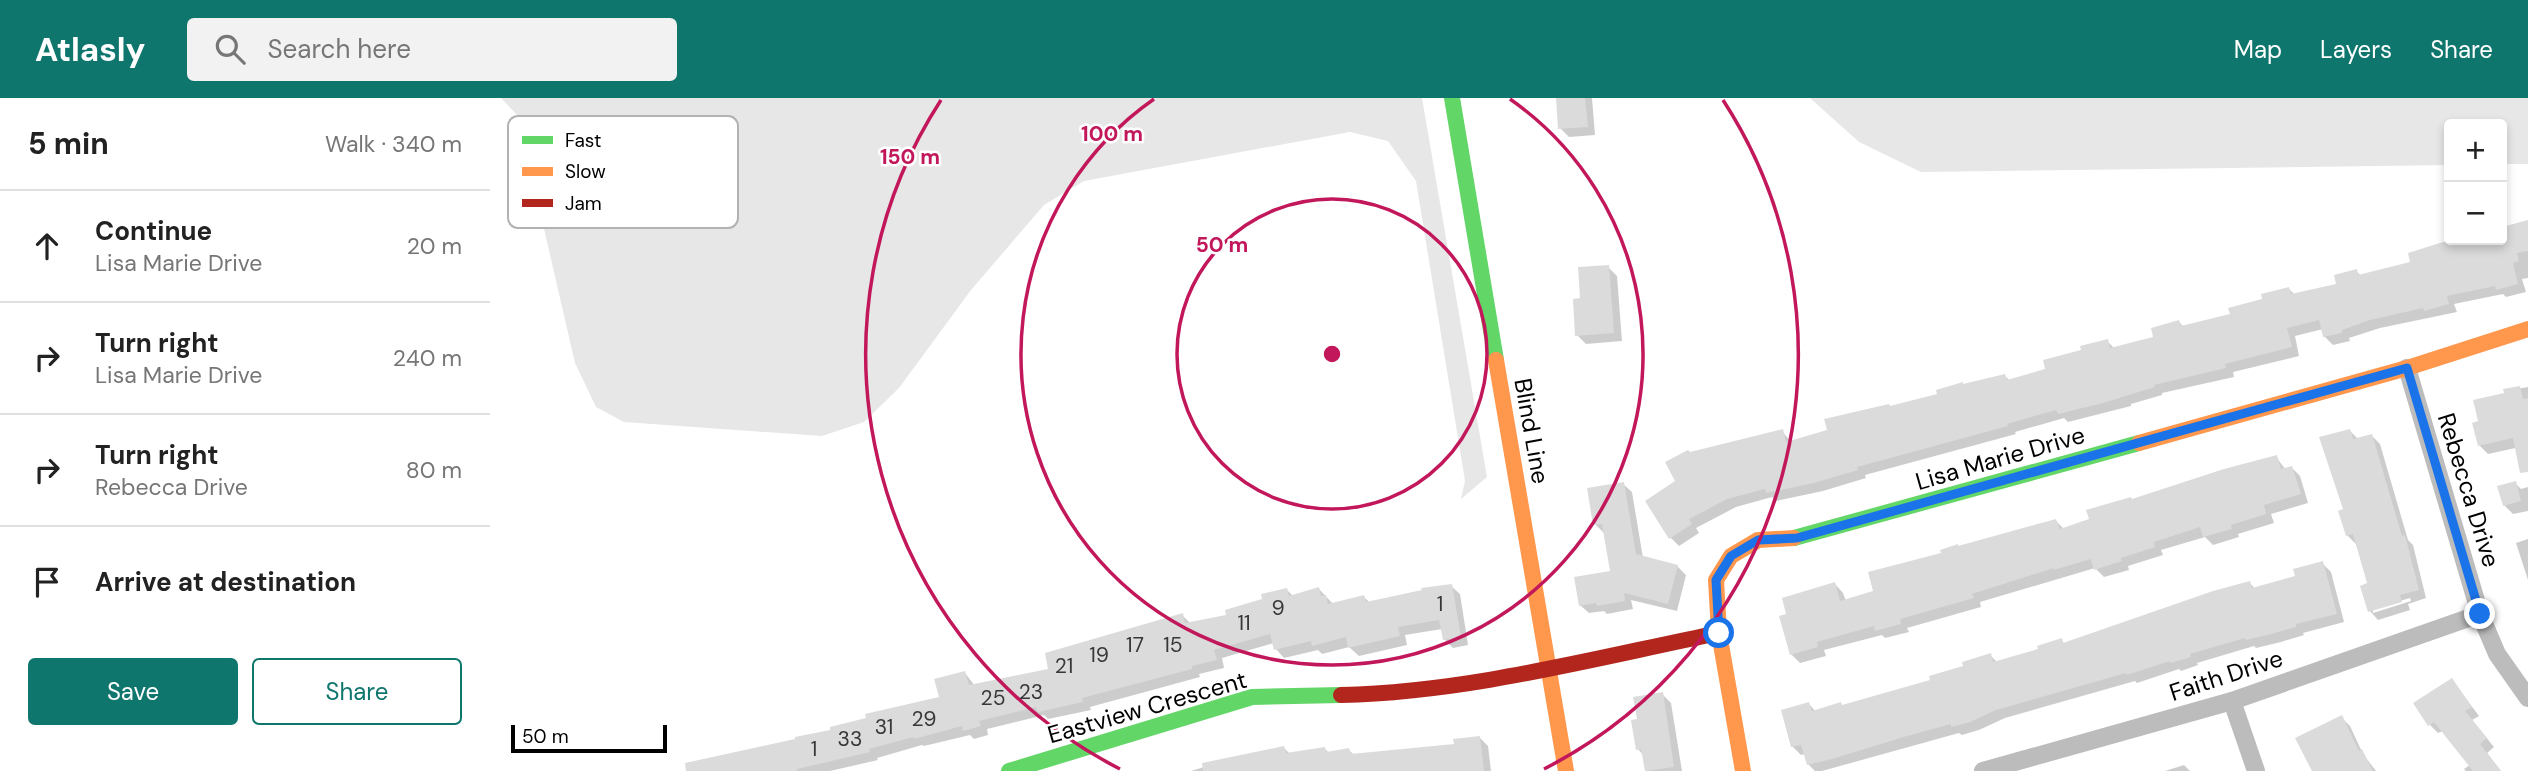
<!DOCTYPE html>
<meta charset="utf-8">
<style>
body{margin:0;font-family:"DM Sans",sans-serif;background:#f2f2f2;color:#222}
.controls{position:absolute;right:21px;top:21px;display:grid;overflow:hidden;border-radius:7px;box-shadow:0 4px 10px #0003}
.controls button{width:63px;height:63px;display:grid;place-items:center;padding:0;border:0;border-bottom:2px solid #e0e0e0;background:#fff;color:#222;font:35px sans-serif}
.scale{position:absolute;left:21px;bottom:18px;width:156px;box-sizing:border-box;padding-left:7px;border:4px solid #000;border-top:0;font-size:19px;line-height:24px;white-space:nowrap;color:#000;-webkit-text-stroke:5px #fff;paint-order:stroke}
.stop{position:absolute;width:21px;height:21px;margin:-16px;border:5px solid #1a73e8;border-radius:50%;background:#fff}
.stop.end{background:#1a73e8;border-color:#fff;box-shadow:0 2px 7px #0008}
.list{margin:0;padding:0;list-style:none}
h2{display:flex;justify-content:space-between;align-items:center;height:91px;margin:0;padding:0 28px;font-size:30px}
h2 small{font-size:23px;font-weight:400;color:#767676}
.list li{display:grid;grid-template-columns:46px 1fr auto;gap:21px;align-items:center;box-sizing:border-box;height:112px;padding:0 28px;border-top:2px solid #e0e0e0}
.list b{display:block;font-size:26px;white-space:nowrap}
.list p{margin:0;font-size:23px;white-space:nowrap;color:#767676}
.list em{font-size:23px;font-style:normal;color:#767676}
.actions{display:flex;gap:14px;padding:21px 28px}
.actions a{flex:1;padding:16px 0;border:2px solid #0f766e;border-radius:7px;text-align:center;font-size:24px;color:#0f766e}
.actions .main{background:#0f766e;color:#fff}
.icon{flex:none;width:38px;height:38px;fill:none;stroke:currentColor;stroke-width:2;stroke-linecap:round;stroke-linejoin:round}
.map{position:relative;flex:none;width:2038px;height:673px;overflow:hidden}
header{display:flex;align-items:center;gap:42px;box-sizing:border-box;height:98px;padding:0 35px;background:#0f766e;color:#fff}
header strong{font-size:33px}
nav{display:flex;gap:38px;margin-inline-start:auto;font-size:24px}
.search{width:490px;height:63px;background:#f2f2f2;display:flex;align-items:center;gap:18px;box-sizing:border-box;padding:0 24px;border-radius:7px;color:#767676;font-size:26px}
main{display:flex}
aside{flex:1;background:#fff}
.map>svg:first-child{display:block}
.green{fill:#e7e7e7}
.shadow{fill:#0003;fill-rule:evenodd}
.building{fill:#dbdbdb}
.lines{fill:none;stroke-linecap:round;stroke-linejoin:round}
.street{stroke:#bcbcbc;stroke-width:18}
.fast{stroke:#63d668;stroke-width:16}
.slow{stroke:#ff974d;stroke-width:16}
.jam{stroke:#b3261e;stroke-width:16}
.route{stroke:#1a73e8;stroke-width:9}
.ring{fill:none;stroke:#c2185b;stroke-width:3.5}
.labels{text-anchor:middle;dominant-baseline:central;stroke-width:5;stroke-linejoin:round;paint-order:stroke}
.number-label{font-size:21px;fill:#373737}
.street-label{font-size:24px;fill:#000;stroke:#fff}
.key{fill:#fff;stroke:#b2b2b2;stroke-width:2}
.key-label{font-size:19px;fill:#000}
.centre{fill:#c2185b;stroke:#fff;stroke-width:3.5}
.ring-label{font-size:21px;text-anchor:middle;font-weight:bold;fill:#c2185b;stroke:#fff;stroke-width:5;stroke-linejoin:round;paint-order:stroke}
</style>
<header>
<strong>Atlasly</strong>
<div class="search"><svg class="icon" aria-label="search" viewBox="0 0 24 24"><circle cx="10" cy="10" r="6"/><path d="M15 15l6 6"/></svg>Search here</div>
<nav><a>Map</a><a>Layers</a><a>Share</a></nav>
</header>
<main>
<aside>
<h2>5 min<small>Walk · 340 m</small></h2>
<ul class="list">
<li><svg class="icon" aria-label="ahead" viewBox="0 0 24 24"><path d="M12 20V5M6 11l6-6 6 6"/></svg><div><b>Continue</b><p>Lisa Marie Drive</p></div><em>20 m</em></li>
<li><svg class="icon" aria-label="right" viewBox="0 0 24 24"><path d="M7 20v-9h11M14 6l5 5-5 5"/></svg><div><b>Turn right</b><p>Lisa Marie Drive</p></div><em>240 m</em></li>
<li><svg class="icon" aria-label="right" viewBox="0 0 24 24"><path d="M7 20v-9h11M14 6l5 5-5 5"/></svg><div><b>Turn right</b><p>Rebecca Drive</p></div><em>80 m</em></li>
<li><svg class="icon" aria-label="arrive" viewBox="0 0 24 24"><path d="M6 21V4h12l-3 4 3 4H6"/></svg><div><b>Arrive at destination</b></div></li>
</ul>
<div class="actions"><a class="main">Save</a><a>Share</a></div>
</aside>
<div class="map">
<svg width="2038" height="673" viewBox="0 0 2038 673">
<rect width="100%" height="100%" fill="#fff"/>
<g class="green">
<polygon points="11,0 932,0 997,379 971,401 975,383 926,83 898,43 860,34 594,83 554,107 481,192 409,290 374,324 332,338 134,324 106,309 85,265 28,18"/>
<polygon points="1320,0 2038,0 2038,66 2012,66 2012,26 1959,26 1959,67 1431,74 1369,44"/>
</g>
<g class="shadow">
<polygon points="1067,0 1102,0 1105,37 1079,39 1070,30"/>
<polygon points="2038,123 2038,180 2032,181 2036,194 2016,199 2013,196 1964,206 1967,214 1890,230 1859,240 1860,243 1843,247 1834,238 1833,231 1805,238 1809,258 1743,274 1744,279 1672,295 1672,297 1641,306 1641,308 1578,324 1574,320 1525,334 1526,336 1375,377 1376,380 1333,393 1286,403 1282,399 1246,409 1206,430 1209,435 1189,448 1181,440 1157,403 1187,384 1200,356 1292,333 1301,344 1474,288 1514,277 1520,283 1558,272 1617,243 1625,251 1665,240 1689,224 1694,229 1742,218 1799,191 1805,197 1848,188 1866,173 1871,178 1923,165 1954,146 1968,142 2012,142 2012,130"/>
<polygon points="1118,169 1127,178 1132,243 1096,246 1087,237 1092,201"/>
<polygon points="2038,289 2038,353 2030,349 1998,356 1990,348 1990,325 2016,296 2015,293"/>
<path d="M1860 333 1868 341 1882 338 1890 346 1918 442 1923 447 1936 500 1918 506 1920 512 1888 522 1880 513V487L1866 446 1857 437 1855 413ZM1920 500 1921 503 1883 515V511Z"/>
<polygon points="1786,359 1796,372 1802,370 1810,378 1818,405 1781,416 1784,425 1748,436 1749,439 1723,447 1715,439 1671,452 1673,457 1638,468 1639,472 1614,479 1605,470 1490,504 1491,509 1417,530 1419,534 1395,540 1392,537 1334,552 1336,558 1310,565 1301,556 1345,486 1353,495 1356,503 1386,494 1469,450 1566,423 1575,432 1643,403"/>
<polygon points="2025,385 2031,391 2038,389 2038,413 2023,416 2014,407"/>
<polygon points="1133,386 1142,394 1153,460 1187,468 1196,477 1187,513 1141,502 1143,511 1117,516 1114,513 1099,515 1090,507 1122,474 1114,435 1105,426"/>
<polygon points="2038,441 2038,482 2026,445"/>
<polygon points="1832,465 1841,474 1854,524 1813,535 1814,537 1791,544 1766,550 1764,548 1707,565 1708,567 1691,573 1689,571 1647,585 1645,583 1515,620 1489,632 1472,637 1469,635 1332,673 1325,673 1318,666 1315,656 1311,657 1302,648 1319,606 1326,614 1353,609 1442,583 1500,557 1507,564 1550,552 1571,542 1575,546 1760,485 1765,491 1807,479"/>
<polygon points="961,488 970,496 978,547 963,550 954,541 952,531 915,537 917,547 869,558 859,549 832,556 828,552 794,560 786,551 784,545 732,560 734,570 709,576 710,579 600,609 601,612 558,621 554,617 497,631 498,637 484,641 480,637 434,648 432,647 387,660 388,662 340,673 227,673 342,633 452,600 475,575 485,588 561,572 692,517 701,526 738,518 797,492 803,498 829,491 843,506 874,499 880,505"/>
<polygon points="1962,582 1989,618 1982,622 2004,649 1997,655 2011,673 1976,673 1974,671 1980,667 1953,633 1948,635 1940,627"/>
<polygon points="1172,596 1181,605 1192,673 1157,673 1154,658 1148,651"/>
<polygon points="1851,619 1860,628 1873,656 1886,673 1825,673"/>
<polygon points="990,640 998,648 1001,673 701,673 734,663 794,650 800,656 835,651 839,655 859,652 865,658 965,647"/>
<polygon points="1694,667 1700,673 1675,673"/>
</g>
<g class="building">
<polygon points="1066,0 1095,0 1098,29 1068,31"/>
<polygon points="2038,122 2038,153 2027,155 2029,163 2023,165 2028,186 2006,192 2005,188 1957,198 1959,206 1934,213 1933,210 1880,222 1852,232 1852,235 1833,239 1829,222 1797,230 1802,249 1735,266 1736,270 1664,287 1665,289 1613,305 1568,316 1566,312 1517,326 1518,328 1367,369 1368,372 1324,385 1276,395 1275,391 1237,401 1199,421 1202,426 1179,441 1155,403 1185,383 1175,364 1198,352 1200,354 1293,331 1296,344 1337,332 1334,321 1399,306 1400,308 1447,296 1446,292 1473,284 1473,286 1515,276 1517,282 1555,271 1553,262 1591,252 1590,248 1618,241 1620,250 1663,239 1661,230 1689,222 1691,228 1740,216 1738,210 1772,201 1771,196 1799,189 1801,196 1846,186 1844,177 1867,171 1868,177 1920,164 1918,155 1953,144 1963,142 2012,142 2012,129"/>
<polygon points="1119,167 1124,235 1085,238 1083,201 1090,200 1088,169"/>
<polygon points="2030,288 2033,301 2038,300 2038,374 2030,375 2023,340 1988,348 1982,325 1988,323 1983,302 2014,295 2013,291"/>
<polygon points="1860,331 1863,341 1882,336 1912,438 1915,437 1929,492 1910,497 1912,504 1878,514 1870,488 1877,485 1863,436 1856,438 1848,413 1853,411 1829,339"/>
<polygon points="1787,357 1791,371 1802,368 1811,396 1774,407 1776,416 1741,427 1742,431 1713,439 1710,429 1664,444 1665,449 1631,460 1632,463 1604,472 1601,461 1564,472 1564,470 1482,496 1484,500 1410,521 1411,526 1385,533 1384,528 1327,544 1328,549 1300,557 1289,518 1296,516 1292,500 1345,484 1350,503 1383,493 1378,474 1451,455 1450,452 1468,446 1468,448 1566,421 1570,431 1599,421 1596,412 1641,399 1642,401 1734,371"/>
<polygon points="2026,383 2031,403 2013,408 2007,388"/>
<polygon points="1134,384 1146,456 1188,467 1178,506 1134,495 1135,503 1107,508 1106,505 1089,508 1084,479 1120,473 1112,426 1103,427 1097,390"/>
<polygon points="1833,463 1847,516 1806,526 1806,529 1781,536 1756,542 1755,540 1700,556 1701,559 1681,565 1680,563 1637,577 1636,575 1506,612 1480,624 1461,629 1461,626 1417,638 1342,661 1317,667 1311,647 1301,649 1291,612 1319,604 1322,613 1351,604 1352,607 1440,582 1439,578 1473,568 1472,564 1501,555 1503,564 1548,551 1547,548 1572,540 1573,545 1723,493 1760,483 1762,490 1805,478 1803,471"/>
<polygon points="962,486 971,539 953,542 949,522 908,529 910,538 858,550 856,539 822,548 821,543 784,552 780,536 724,552 727,562 702,568 702,571 592,600 593,604 548,614 546,609 489,623 491,628 473,633 472,628 424,641 423,639 379,651 380,654 307,671 307,673 196,673 195,665 305,641 305,639 340,632 340,629 376,620 375,616 449,599 444,581 475,573 479,587 558,571 555,555 693,515 695,525 736,517 735,512 772,501 771,496 797,490 799,498 829,489 831,498 836,497 838,506 874,497 876,504 932,492 931,490"/>
<polygon points="1962,580 1982,609 1975,613 1997,640 1990,646 2011,673 1983,673 1944,624 1938,628 1923,605"/>
<polygon points="1173,594 1184,669 1155,673 1151,651 1146,652 1141,622 1147,621 1143,599"/>
<polygon points="1852,617 1869,653 1872,651 1883,673 1822,673 1805,640"/>
<polygon points="990,638 994,673 713,673 712,665 794,648 796,655 835,649 836,654 859,650 861,656 964,646 963,641"/>
</g>
<g class="lines">
<g class="street">
<polyline points="1917,270 1990,516 2007,556 2038,600"/>
<polyline points="1742,603 1766,673"/>
<polyline points="1493,673 1742,603 1990,516"/>
</g>
<g class="fast">
<polyline points="962,0 1006,262"/>
<polyline points="1304,440 1649,345"/>
<polyline points="519,673 762,599 851,597"/>
</g>
<g class="slow">
<polyline points="1006,262 1076,673"/>
<polyline points="1649,345 1917,270 2038,231"/>
<polyline points="1253,673 1229,535 1226,482 1241,458 1268,442 1304,440"/>
</g>
<path class="jam" d="M851 597C979 594 1105 560 1229 535"/>
</g>
<g class="lines">
<polyline class="route" points="1229,535 1226,482 1241,458 1268,442 1307,440 1917,270 1990,516"/>
</g>
<g class="ring">
<circle cx="842" cy="256" r="155"/>
<path d="M1020 1A311 311 0 1 1 664 1"/>
<path d="M630 671A466 466 0 0 1 451 2M1233 2A466 466 0 0 1 1054 671"/>
</g>
<g class="labels">
<g class="number-label">
<text x="950" y="506">1</text>
<text x="788" y="510">9</text>
<text x="754" y="525">11</text>
<text x="645" y="547">17</text>
<text x="683" y="547">15</text>
<text x="609" y="557">19</text>
<text x="574" y="568">21</text>
<text x="541" y="594">23</text>
<text x="503" y="600">25</text>
<text x="434" y="621">29</text>
<text x="394" y="629">31</text>
<text x="360" y="641">33</text>
<text x="324" y="651">1</text>
</g>
<g class="street-label">
<text transform="translate(1042 333) rotate(80)">Blind Line</text>
<text transform="translate(1510 360) rotate(-16)">Lisa Marie Drive</text>
<text transform="translate(1979 392) rotate(73)">Rebecca Drive</text>
<text transform="translate(1736 577) rotate(-18)">Faith Drive</text>
<text transform="translate(657 609) rotate(-16)">Eastview Crescent</text>
</g>
</g>
<rect x="18" y="18" width="230" height="112" rx="10" class="key"/>
<rect x="32" y="38" width="31" height="8" fill="#63d668"/>
<rect x="32" y="69" width="31" height="9" fill="#ff974d"/>
<rect x="32" y="101" width="31" height="8" fill="#b3261e"/>
<g class="key-label">
<text x="75" y="49">Fast</text>
<text x="75" y="80">Slow</text>
<text x="75" y="112">Jam</text>
</g>
<circle cx="842" cy="256" r="10" class="centre"/>
<g class="ring-label">
<text x="622" y="43">100 m</text>
<text x="420" y="66">150 m</text>
<text x="732" y="154">50 m</text>
</g>
</svg>
<div class="controls">
<button>+</button>
<button>−</button>
</div>
<div class="scale">50 m</div>
<div class="stop" style="left:1229px;top:535px"></div>
<div class="stop end" style="left:1990px;top:516px"></div>
</div>
</main>
